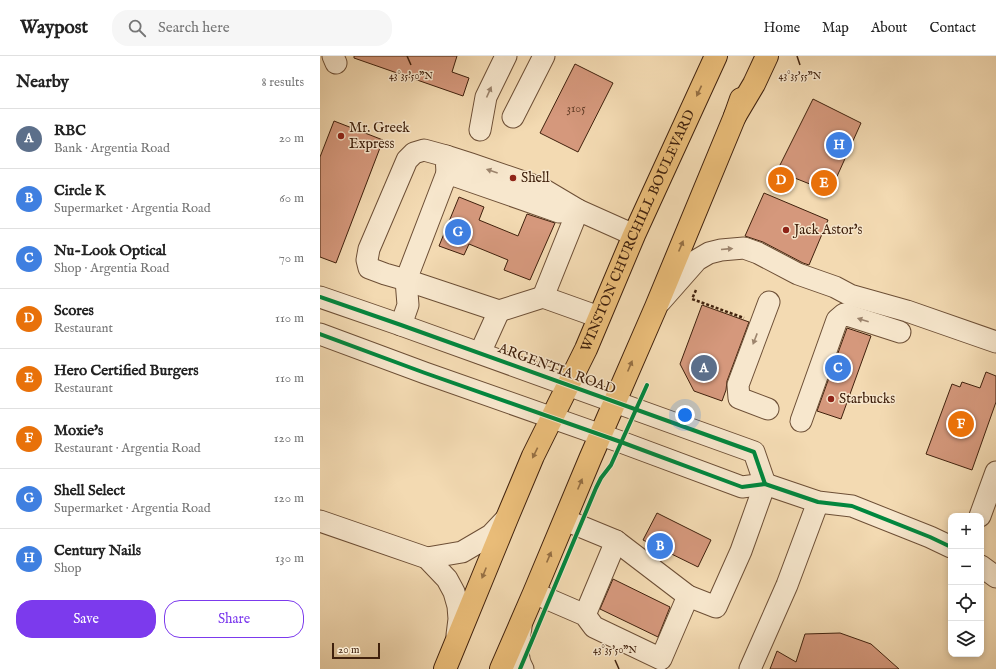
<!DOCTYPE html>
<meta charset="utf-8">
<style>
body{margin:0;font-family:"IM FELL English",serif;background:#f6f6f6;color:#222}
.controls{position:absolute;right:12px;bottom:12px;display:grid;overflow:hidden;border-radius:8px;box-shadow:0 2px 6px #0003}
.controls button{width:36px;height:36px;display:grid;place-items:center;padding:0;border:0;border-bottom:1px solid #e0e0e0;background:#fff;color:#222;font:20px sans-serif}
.scale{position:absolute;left:12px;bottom:10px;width:48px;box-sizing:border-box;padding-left:4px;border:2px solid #40210d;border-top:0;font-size:11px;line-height:14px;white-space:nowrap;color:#40210d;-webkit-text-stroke:3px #f7e7cd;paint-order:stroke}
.you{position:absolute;left:365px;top:359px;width:14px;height:14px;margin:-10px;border:3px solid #fff;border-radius:50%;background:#1a73e8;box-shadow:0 0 0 6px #1a73e833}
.badge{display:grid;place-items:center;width:26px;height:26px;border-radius:50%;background:#7c3aed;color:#fff;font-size:13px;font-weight:700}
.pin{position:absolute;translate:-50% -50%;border:2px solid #fff;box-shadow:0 1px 4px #0006}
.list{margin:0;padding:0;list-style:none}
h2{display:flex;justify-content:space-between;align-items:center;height:52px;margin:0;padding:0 16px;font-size:17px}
h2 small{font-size:13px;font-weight:400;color:#767676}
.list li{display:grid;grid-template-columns:26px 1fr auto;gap:12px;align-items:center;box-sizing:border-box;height:60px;padding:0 16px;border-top:1px solid #e0e0e0}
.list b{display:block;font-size:15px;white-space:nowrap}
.list p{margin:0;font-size:13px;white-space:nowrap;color:#767676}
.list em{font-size:13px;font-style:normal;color:#767676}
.actions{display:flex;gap:8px;padding:12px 16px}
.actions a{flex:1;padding:9px 0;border:1px solid #7c3aed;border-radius:16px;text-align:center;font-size:14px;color:#7c3aed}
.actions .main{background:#7c3aed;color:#fff}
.icon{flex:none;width:22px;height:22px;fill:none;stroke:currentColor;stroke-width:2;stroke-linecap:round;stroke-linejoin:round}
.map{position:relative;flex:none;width:676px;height:613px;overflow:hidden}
header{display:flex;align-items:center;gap:24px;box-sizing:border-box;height:56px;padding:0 20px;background:#fff;border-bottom:1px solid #e0e0e0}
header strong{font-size:19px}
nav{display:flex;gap:22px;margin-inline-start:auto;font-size:14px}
.search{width:280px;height:36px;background:#f6f6f6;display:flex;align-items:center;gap:10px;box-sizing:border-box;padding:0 14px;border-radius:16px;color:#767676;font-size:15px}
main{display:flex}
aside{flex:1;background:#fff}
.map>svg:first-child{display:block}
.building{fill:#d5987c;stroke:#40210d}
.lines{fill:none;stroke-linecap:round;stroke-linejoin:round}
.minor-casing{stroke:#6d4f36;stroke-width:23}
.major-casing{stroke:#40210d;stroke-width:24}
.highway-casing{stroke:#40210d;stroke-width:24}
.path{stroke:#40210d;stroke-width:2.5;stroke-dasharray:3 2;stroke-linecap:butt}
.minor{stroke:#f7e7cd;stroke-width:21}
.major{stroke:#eabd79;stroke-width:22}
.highway{stroke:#eabd79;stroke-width:22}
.cycleway-casing{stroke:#f7e7cd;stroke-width:6}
.cycleway{stroke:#00873e;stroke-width:4}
.oneway{fill:#956f43}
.oneway2{fill:#9c846d}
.ticks{fill:none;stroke:#40210d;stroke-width:1.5}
.poi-dot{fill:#8f2418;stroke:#f7e7cd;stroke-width:1.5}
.labels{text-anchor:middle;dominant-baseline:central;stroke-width:3;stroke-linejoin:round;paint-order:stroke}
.number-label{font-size:12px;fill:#653f29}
.poi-label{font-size:14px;fill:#40210d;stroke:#f7e7cd;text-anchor:start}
.street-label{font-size:14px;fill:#40210d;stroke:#f7e7cd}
.ticks-label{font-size:10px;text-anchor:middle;fill:#40210d;stroke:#f7e7cd;stroke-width:3;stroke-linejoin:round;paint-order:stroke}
</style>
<header>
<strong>Waypost</strong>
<div class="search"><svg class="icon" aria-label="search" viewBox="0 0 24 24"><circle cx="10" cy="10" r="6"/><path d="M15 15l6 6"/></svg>Search here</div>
<nav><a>Home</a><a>Map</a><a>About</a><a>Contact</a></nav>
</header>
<main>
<aside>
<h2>Nearby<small>8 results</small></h2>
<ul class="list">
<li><span class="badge" style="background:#5c6f8a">A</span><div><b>RBC</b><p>Bank · Argentia Road</p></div><em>20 m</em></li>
<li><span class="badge" style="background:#3f7fe0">B</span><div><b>Circle K</b><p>Supermarket · Argentia Road</p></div><em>60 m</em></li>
<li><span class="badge" style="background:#3f7fe0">C</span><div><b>Nu-Look Optical</b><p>Shop · Argentia Road</p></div><em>70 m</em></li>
<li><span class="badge" style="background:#e8710a">D</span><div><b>Scores</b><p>Restaurant</p></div><em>110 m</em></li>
<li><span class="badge" style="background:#e8710a">E</span><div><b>Hero Certified Burgers</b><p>Restaurant</p></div><em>110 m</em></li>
<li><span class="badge" style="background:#e8710a">F</span><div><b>Moxie's</b><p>Restaurant · Argentia Road</p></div><em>120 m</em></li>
<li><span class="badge" style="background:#3f7fe0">G</span><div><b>Shell Select</b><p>Supermarket · Argentia Road</p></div><em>120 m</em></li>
<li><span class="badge" style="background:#3f7fe0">H</span><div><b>Century Nails</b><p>Shop</p></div><em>130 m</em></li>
</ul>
<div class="actions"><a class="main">Save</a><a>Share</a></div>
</aside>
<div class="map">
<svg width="676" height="613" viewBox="0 0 676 613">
<rect width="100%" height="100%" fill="#f3dab2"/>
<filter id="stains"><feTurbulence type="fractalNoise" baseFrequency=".005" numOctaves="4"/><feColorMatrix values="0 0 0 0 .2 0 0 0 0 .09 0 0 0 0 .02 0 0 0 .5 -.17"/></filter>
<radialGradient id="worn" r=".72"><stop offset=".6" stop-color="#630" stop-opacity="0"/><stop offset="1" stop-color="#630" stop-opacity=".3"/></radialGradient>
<g class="building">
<polygon points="34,0 137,0 132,16 149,22 143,40 34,2"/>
<polygon points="255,8 293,27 258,96 220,77"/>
<polygon points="493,43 541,67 510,136 457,115"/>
<polygon points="14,65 63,84 16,207 0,201 0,101"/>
<polygon points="444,137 508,164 489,209 483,207 443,186 425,180"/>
<polygon points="139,141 164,151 159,164 198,180 207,158 235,167 210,224 184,214 188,204 149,188 144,199 119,190"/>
<polygon points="382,249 429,266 407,325 406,334 402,345 374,335 360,308"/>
<polygon points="527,272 551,280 521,363 497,355"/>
<polygon points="666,316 676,320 676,346 652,414 606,398 632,328 640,331 642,326 660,332"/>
<polygon points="337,457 391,484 378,511 323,484"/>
<polygon points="293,523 350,551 338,581 280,553"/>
<polygon points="520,577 551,588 579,613 450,613 457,595 476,606 485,578"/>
</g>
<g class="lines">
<g class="minor-casing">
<g id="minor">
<polyline points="13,0 16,7"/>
<polyline points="193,61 224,0"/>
<polyline points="160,74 166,41 186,0"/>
<polyline points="126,100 151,108 221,132 258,154 223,241"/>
<polyline points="0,241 81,269 434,396 445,428"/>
<polyline points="340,246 377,204 389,197 401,194 424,192 438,197 478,218 515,231 530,239 587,255 676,286"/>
<polyline points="279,261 223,241 179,255 86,224 127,117 239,156 258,154 314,179"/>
<polyline points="81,269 88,249 86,224 65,218 49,212 47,204 49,193 87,104 94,97 104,94 126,100 127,117"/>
<polyline points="0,278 105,317 301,386 422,431 445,428 498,446 532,450 610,481 631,491"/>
<polyline points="160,297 179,255"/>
<polyline points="448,353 419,342 418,329 449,246"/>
<polyline points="481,365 517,264 524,258 580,276"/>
<polyline points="660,460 676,416"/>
<polyline points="245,464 296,485 368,540 396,551 421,495 445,428"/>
<polyline points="0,465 107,502 127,523 134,536 138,550 139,563 137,579"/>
<polyline points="107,502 142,496 171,479 187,462"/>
<polyline points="661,510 676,521"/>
<polyline points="214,537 265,559 274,571 341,603 368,540"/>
<polyline points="265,559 296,485"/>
<path d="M201 571C199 585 195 600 203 613"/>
<polyline points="430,613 467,529 498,446"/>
</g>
</g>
<g class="major-casing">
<g id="major">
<path id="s1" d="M125 613 187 462 213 400 266 293 314 179 396 0"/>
<polyline points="181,613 214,537 270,403 336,251 415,60 421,43"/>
</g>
</g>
<g class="highway-casing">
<polyline id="highway" points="415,60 434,28 447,0"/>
</g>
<polyline class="path" points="376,234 372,243 424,262"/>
<use href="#minor" class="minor"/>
<use href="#major" class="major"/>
<use href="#highway" class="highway"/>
<g class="cycleway-casing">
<g id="cycleway">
<polyline points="0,241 81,269 434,396 445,428"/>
<polyline points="0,278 105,317 301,386 422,431 445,428 498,446 532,450 610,481 631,491"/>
<polyline points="200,613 276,432 281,422 291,409 327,329"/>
</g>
</g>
<use href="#cycleway" class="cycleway"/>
</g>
<defs><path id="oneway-solid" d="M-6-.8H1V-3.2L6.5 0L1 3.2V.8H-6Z"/></defs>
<g class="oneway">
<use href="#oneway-solid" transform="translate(379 35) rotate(115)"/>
<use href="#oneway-solid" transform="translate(361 190) rotate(-67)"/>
<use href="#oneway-solid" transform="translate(310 310) rotate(-67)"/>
<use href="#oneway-solid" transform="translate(215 397) rotate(116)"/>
<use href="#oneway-solid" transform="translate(260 428) rotate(-67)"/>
<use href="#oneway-solid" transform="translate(229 501) rotate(-67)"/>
<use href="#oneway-solid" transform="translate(164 517) rotate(112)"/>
</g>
<g class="oneway2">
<use href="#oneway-solid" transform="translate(169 36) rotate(-66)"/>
<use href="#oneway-solid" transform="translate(172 115) rotate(-161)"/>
<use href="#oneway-solid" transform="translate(407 193) rotate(-5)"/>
<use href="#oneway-solid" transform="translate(543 264) rotate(-162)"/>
<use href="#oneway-solid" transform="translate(435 283) rotate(111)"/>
</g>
<path class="ticks" d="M87 0 91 9M477 0 480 9M295 604 299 613"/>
<g class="poi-dot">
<circle cx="21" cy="80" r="4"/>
<circle cx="193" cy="122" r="4"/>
<circle cx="466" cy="174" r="4"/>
<circle cx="511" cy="343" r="4"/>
</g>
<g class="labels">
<g class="number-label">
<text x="256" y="52">3105</text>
</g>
<g class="poi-label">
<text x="29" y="72">Mr. Greek<tspan x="29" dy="16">Express</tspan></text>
<text x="201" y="122">Shell</text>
<text x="474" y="174">Jack Astor's</text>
<text x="519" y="343">Starbucks</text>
</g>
<g class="street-label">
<text stroke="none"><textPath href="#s1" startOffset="479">WINSTON CHURCHILL BOULEVARD</textPath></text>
<text transform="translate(237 313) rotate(20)">ARGENTIA ROAD</text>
</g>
</g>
<g class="ticks-label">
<text x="91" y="23">43°35'50"N</text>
<text x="480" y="23">43°35'55"N</text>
<text x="295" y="597">43°35'50"N</text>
</g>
<rect width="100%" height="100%" filter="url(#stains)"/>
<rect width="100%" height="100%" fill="url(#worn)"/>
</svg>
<div class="controls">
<button>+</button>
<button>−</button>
<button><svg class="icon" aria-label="locate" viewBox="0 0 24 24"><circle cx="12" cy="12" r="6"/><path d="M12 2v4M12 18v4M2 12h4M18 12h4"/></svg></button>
<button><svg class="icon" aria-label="layers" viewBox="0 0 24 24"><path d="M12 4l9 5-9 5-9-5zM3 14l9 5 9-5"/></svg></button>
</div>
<div class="scale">20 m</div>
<div class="you"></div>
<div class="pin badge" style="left:384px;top:312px;background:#5c6f8a">A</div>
<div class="pin badge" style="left:340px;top:490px;background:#3f7fe0">B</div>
<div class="pin badge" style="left:518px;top:312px;background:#3f7fe0">C</div>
<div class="pin badge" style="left:461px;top:124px;background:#e8710a">D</div>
<div class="pin badge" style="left:504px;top:127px;background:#e8710a">E</div>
<div class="pin badge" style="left:641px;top:368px;background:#e8710a">F</div>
<div class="pin badge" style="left:138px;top:176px;background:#3f7fe0">G</div>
<div class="pin badge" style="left:519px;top:89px;background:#3f7fe0">H</div>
</div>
</main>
